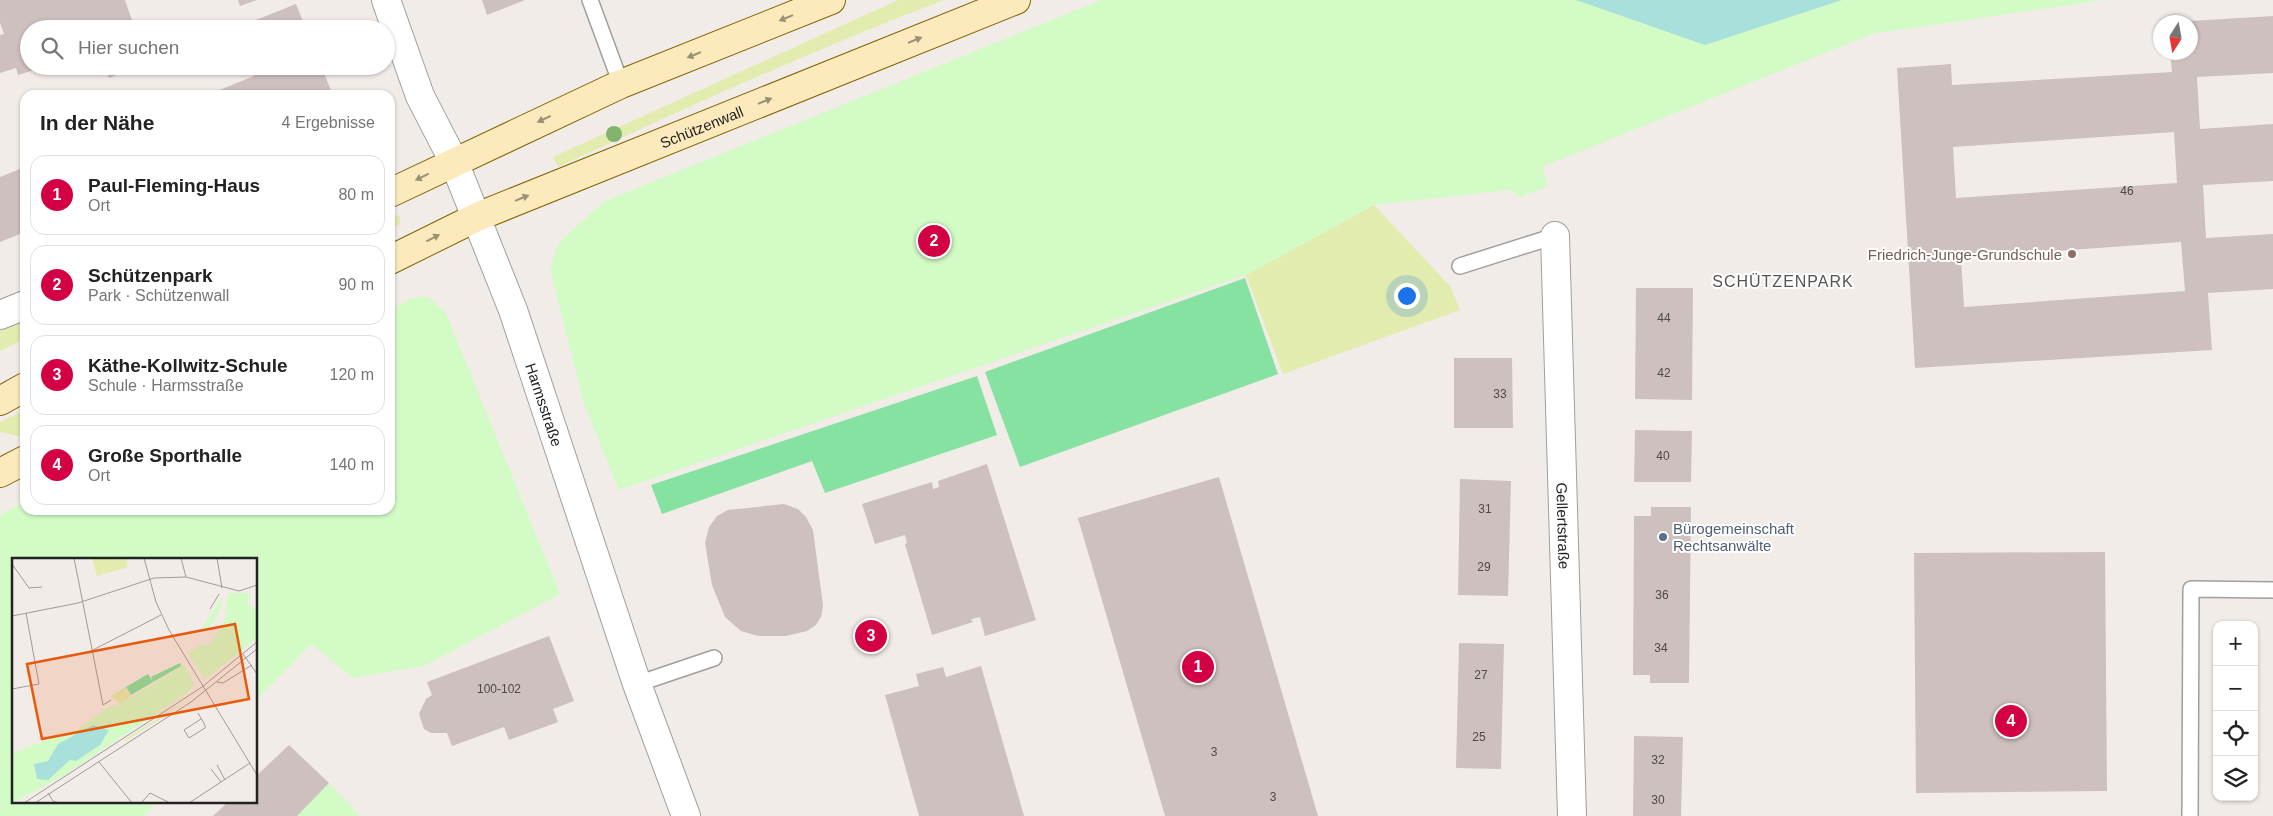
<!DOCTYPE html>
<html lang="de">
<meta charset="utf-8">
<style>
body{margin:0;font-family:Arial,sans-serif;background:#f6f6f6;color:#222}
.controls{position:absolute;right:15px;bottom:15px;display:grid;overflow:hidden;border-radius:10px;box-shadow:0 1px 4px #0004}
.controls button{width:45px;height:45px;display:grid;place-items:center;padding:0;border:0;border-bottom:1px solid #e0e0e0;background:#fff;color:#222;font:25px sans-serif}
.compass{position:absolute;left:2153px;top:15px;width:45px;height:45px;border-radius:50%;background:#fff;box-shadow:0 1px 4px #0004;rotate:191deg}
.you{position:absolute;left:1406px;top:295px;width:18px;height:18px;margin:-12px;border:4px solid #fff;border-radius:50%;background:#1a73e8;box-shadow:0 0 0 8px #1a73e833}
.badge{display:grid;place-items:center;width:32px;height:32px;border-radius:50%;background:#d30044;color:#fff;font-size:16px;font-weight:700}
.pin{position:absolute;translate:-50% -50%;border:2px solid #fff;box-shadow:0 1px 5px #0006}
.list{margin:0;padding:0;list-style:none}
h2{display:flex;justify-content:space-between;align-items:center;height:65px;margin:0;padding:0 20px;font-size:21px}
h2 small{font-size:16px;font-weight:400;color:#767676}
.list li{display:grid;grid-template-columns:32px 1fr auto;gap:15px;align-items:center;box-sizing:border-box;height:80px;margin:0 10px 10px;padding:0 10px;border:1px solid #e0e0e0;border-radius:15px}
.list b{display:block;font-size:19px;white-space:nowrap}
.list p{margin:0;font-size:16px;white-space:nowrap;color:#767676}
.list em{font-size:16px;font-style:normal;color:#767676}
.icon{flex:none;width:28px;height:28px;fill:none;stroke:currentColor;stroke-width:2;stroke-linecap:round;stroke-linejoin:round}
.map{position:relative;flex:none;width:2273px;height:816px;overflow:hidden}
.search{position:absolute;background:#fff;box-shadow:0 1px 4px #0004;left:20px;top:20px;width:375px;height:55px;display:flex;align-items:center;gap:12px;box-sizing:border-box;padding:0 18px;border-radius:28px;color:#767676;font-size:19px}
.panel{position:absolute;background:#fff;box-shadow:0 1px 4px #0004;left:20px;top:90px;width:375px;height:425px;border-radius:15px}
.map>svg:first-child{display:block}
.grass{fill:#e1ecae}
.park{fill:#d3fbc6}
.pitch{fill:#85e2a0}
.water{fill:#a8e0db}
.building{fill:#cec0be;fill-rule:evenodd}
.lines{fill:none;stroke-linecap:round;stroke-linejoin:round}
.lane-casing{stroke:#9f9f9f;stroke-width:18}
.street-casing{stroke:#9f9f9f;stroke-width:30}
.secondary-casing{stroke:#806502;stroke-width:30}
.lane{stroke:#fff;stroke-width:15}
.street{stroke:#fff;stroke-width:28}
.secondary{stroke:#fceabd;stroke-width:28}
.tree{fill:#82b46d}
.oneway{fill:#9a9077}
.education-dot{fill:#8d6e63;stroke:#fff;stroke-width:2}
.service-dot{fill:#5c6f8a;stroke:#fff;stroke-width:2}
.labels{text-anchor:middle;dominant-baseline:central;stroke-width:4;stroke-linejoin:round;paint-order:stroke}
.number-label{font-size:12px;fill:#4d4a49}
.street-label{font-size:15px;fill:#222;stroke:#fff}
.education-label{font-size:15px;fill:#785e54;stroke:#fff;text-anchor:end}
.service-label{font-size:15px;fill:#4e5e75;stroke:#fff;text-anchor:start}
.neighbourhood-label{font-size:16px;letter-spacing:1px;fill:#555;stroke:#fff}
.inset-road{fill:none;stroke:#9f9b99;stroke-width:1}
.view{fill:#e8590c;fill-opacity:0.15;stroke:#e8590c;stroke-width:2.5}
.inset-edge{fill:none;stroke:#222;stroke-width:2.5}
</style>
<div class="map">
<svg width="2273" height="816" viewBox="0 0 2273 816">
<rect width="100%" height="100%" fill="#f2ece8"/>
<g class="grass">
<path d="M898 0H944C813 50 685 108 558 167L553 157Z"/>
<polygon points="1374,205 1450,286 1460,310 1283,374 1246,275"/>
<polygon points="396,215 400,216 400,224 390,229 390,218"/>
<polygon points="25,317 25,339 0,351 0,328"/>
<polygon points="25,410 25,438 0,432 0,422"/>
</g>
<g class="park">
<polygon points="1101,0 2103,0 1872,34 1542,167 1548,186 1521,197 1509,190 1374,205 1246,275 619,490 584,404 550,270 556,248 566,235 605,201"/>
<polygon points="428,297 446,313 560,594 424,666 353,678 311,644 256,700 256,560 14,560 14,802 157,802 144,816 0,816 0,515 25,502 25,510 390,510 390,310 412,298"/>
<polygon points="329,783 360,816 297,816"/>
</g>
<g class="pitch">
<polygon points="1245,278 1278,374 1020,467 985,372"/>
<polygon points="977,376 997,435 825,493 812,461 662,514 651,485"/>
</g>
<polygon class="water" points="1576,0 1842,0 1705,45"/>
<g class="building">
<polygon points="0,0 125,0 135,29 29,29 29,66 44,67 18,75 16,68 0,73 0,35 4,34 0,23"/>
<polygon points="238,0 257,0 240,6"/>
<polygon points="482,0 525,0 487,15"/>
<polygon points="296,4 306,29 233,29"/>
<path d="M2273 16V73L2197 77 2200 129 2273 124V181L2203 185 2206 238 2273 234V289L2208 293 2212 350 1915 368 1897 68 1951 64 1952 85 2172 72 2170 52H2190V21ZM2174 132 2177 183 1956 198 1953 147ZM2181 242 2185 291 1964 307 1961 258Z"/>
<polygon points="105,66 139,66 109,78"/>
<polygon points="250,66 321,66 333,95 207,95 254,76"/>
<polygon points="25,167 25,232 0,242 0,177"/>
<polygon points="1636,288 1693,288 1692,400 1635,399"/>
<polygon points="1454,358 1512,358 1513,428 1454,428"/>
<polygon points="1635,430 1692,431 1691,482 1634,482"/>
<polygon points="987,464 1036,620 985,636 980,617 971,619 973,622 932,635 905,544 907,543 905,535 875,544 862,504 932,482 933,489 939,487 938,481"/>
<polygon points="1219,477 1318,816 1165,816 1078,518"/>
<polygon points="1460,479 1511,481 1508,596 1458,595"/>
<polygon points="784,504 798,509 806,517 813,530 823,606 821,617 816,625 807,631 786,636 758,636 741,631 725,617 712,585 705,543 709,527 717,516 728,510"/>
<polygon points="1651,507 1691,507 1689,683 1650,683 1650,675 1633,675 1634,516 1651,516"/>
<polygon points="2105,552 2107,791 1916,793 1914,553"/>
<polygon points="549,636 574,701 553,709 558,722 509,740 504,727 452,746 447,733 431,733 424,729 419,714 426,699 432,695 427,682"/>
<polygon points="1459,643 1504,644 1501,769 1456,768"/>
<polygon points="981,666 1024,816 919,816 885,695 919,686 916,674 943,667 946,677"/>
<polygon points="1634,736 1683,737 1681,816 1633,816"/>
<polygon points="289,745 329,783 297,816 213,816 228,802 256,802 256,776"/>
</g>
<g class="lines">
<g class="lane-casing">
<g id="lane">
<polyline points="590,0 621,84"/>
<polyline points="1460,266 1555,236"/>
<polyline points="637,684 714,658"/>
<polyline points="2190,816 2191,589 2273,590"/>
</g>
</g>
<g class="street-casing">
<g id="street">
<path id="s1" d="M386 0 420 96 454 162 513 310 637 684 686 816"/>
<path id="s2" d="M1555 236 1572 816"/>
<polyline points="0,315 25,305"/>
</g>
</g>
<g class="secondary-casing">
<g id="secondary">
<polyline points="390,193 621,84 831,0"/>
<path id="s3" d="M390 260 477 217 1016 0"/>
<polyline points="0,401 25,387"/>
<polyline points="0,473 25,460"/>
</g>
</g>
<use href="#lane" class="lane"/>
<use href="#street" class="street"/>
<use href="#secondary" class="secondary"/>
</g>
<circle class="tree" cx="614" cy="134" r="8"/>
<defs><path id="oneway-solid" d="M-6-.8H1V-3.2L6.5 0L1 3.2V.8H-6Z" transform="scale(1.25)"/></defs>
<g class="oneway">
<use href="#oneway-solid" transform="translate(786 18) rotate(158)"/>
<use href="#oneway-solid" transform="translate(915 40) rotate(-22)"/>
<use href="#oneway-solid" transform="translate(694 55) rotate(158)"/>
<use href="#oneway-solid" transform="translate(765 101) rotate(-22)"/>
<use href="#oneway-solid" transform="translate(544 119) rotate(155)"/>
<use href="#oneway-solid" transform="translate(422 177) rotate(154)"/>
<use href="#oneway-solid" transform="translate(522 198) rotate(-22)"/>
<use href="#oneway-solid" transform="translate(433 238) rotate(-27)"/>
</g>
<circle class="education-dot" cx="2072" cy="254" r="5"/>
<circle class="service-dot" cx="1663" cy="537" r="5"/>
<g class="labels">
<g class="number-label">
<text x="2127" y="191">46</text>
<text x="1664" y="318">44</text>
<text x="1664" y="373">42</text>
<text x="1500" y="394">33</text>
<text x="1663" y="456">40</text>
<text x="1485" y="509">31</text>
<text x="1484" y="567">29</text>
<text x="1662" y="595">36</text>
<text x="1661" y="648">34</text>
<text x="1481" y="675">27</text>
<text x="499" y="689">100-102</text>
<text x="1479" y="737">25</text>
<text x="1214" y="752">3</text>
<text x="1658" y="760">32</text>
<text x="1273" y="797">3</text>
<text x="1658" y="800">30</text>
</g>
<g class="street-label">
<text stroke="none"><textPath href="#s3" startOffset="339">Schützenwall</textPath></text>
<text stroke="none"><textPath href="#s1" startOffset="435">Harmsstraße</textPath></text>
<text stroke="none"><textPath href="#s2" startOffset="290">Gellertstraße</textPath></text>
</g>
<g class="education-label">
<text x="2062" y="254">Friedrich-Junge-Grundschule</text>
</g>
<g class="service-label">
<text x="1673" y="528">Bürogemeinschaft<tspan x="1673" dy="17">Rechtsanwälte</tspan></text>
</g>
<g class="neighbourhood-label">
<text x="1783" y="281">SCHÜTZENPARK</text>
</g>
</g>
<g transform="translate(12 558)">
<rect width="245" height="245" fill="#f2ece8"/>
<path d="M80 0H114L116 9 85 18ZM113 129 119 138 108 146 99 138ZM184 136 147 162 113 183 112 182Z" fill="#e1ecae"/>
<path d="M216 35H239L235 46 245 52V80L193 121 176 96 187 87H198L212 65ZM208 42 211 44 206 56 193 75 189 72ZM172 107 182 126 178 133 51 218 0 245 2 194 66 171 95 150 108 146Z" fill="#d3fbc6"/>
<path d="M168 105 169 108 141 124 139 119ZM136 116 141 124 119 137 114 129Z" fill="#85e2a0"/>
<path d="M81 167 97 172 88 187 64 203 58 202 36 222 25 221 22 206 36 203 46 186Z" fill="#a8e0db"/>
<path class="inset-road" d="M62 0 91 147 99 142M132 0 144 44 157 72 245 217M169 0 174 19M205 0 210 30M0 6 17 30 30 29M198 51 207 36M0 58 66 45 142 20 174 19 227 33 245 27M79 93 149 57M231 96 245 116M205 124 211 125 240 107M0 131 27 126 14 55M186 155 193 167V170L177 180 172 172 189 161M87 204 120 245M205 207 213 222M199 211 209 224M36 235 41 243 47 245M12 245 190 129 245 84M23 245 179 144 245 91M129 245 138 235 158 245M177 245 238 205"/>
<path class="view" d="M223 66 237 141 30 181 15 106Z"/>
<rect width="245" height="245" class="inset-edge"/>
</g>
</svg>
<div class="controls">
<button>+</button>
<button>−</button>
<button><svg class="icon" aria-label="locate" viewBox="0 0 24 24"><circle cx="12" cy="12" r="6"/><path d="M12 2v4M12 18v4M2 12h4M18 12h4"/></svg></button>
<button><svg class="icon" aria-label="layers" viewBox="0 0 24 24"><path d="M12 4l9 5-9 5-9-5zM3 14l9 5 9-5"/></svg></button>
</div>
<svg class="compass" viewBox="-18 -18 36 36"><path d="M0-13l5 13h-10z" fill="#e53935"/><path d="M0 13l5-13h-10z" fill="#767676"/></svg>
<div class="you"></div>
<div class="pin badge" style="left:1198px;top:667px">1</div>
<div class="pin badge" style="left:934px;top:241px">2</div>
<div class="pin badge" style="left:871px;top:636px">3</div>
<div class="pin badge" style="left:2011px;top:721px">4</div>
<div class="search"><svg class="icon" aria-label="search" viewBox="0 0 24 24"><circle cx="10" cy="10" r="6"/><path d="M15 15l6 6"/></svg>Hier suchen</div>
<section class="panel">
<h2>In der Nähe<small>4 Ergebnisse</small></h2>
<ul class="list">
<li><span class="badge">1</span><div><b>Paul-Fleming-Haus</b><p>Ort</p></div><em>80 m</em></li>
<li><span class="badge">2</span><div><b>Schützenpark</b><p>Park · Schützenwall</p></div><em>90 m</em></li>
<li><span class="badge">3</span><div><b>Käthe-Kollwitz-Schule</b><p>Schule · Harmsstraße</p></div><em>120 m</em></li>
<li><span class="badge">4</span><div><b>Große Sporthalle</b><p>Ort</p></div><em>140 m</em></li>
</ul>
</section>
</div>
